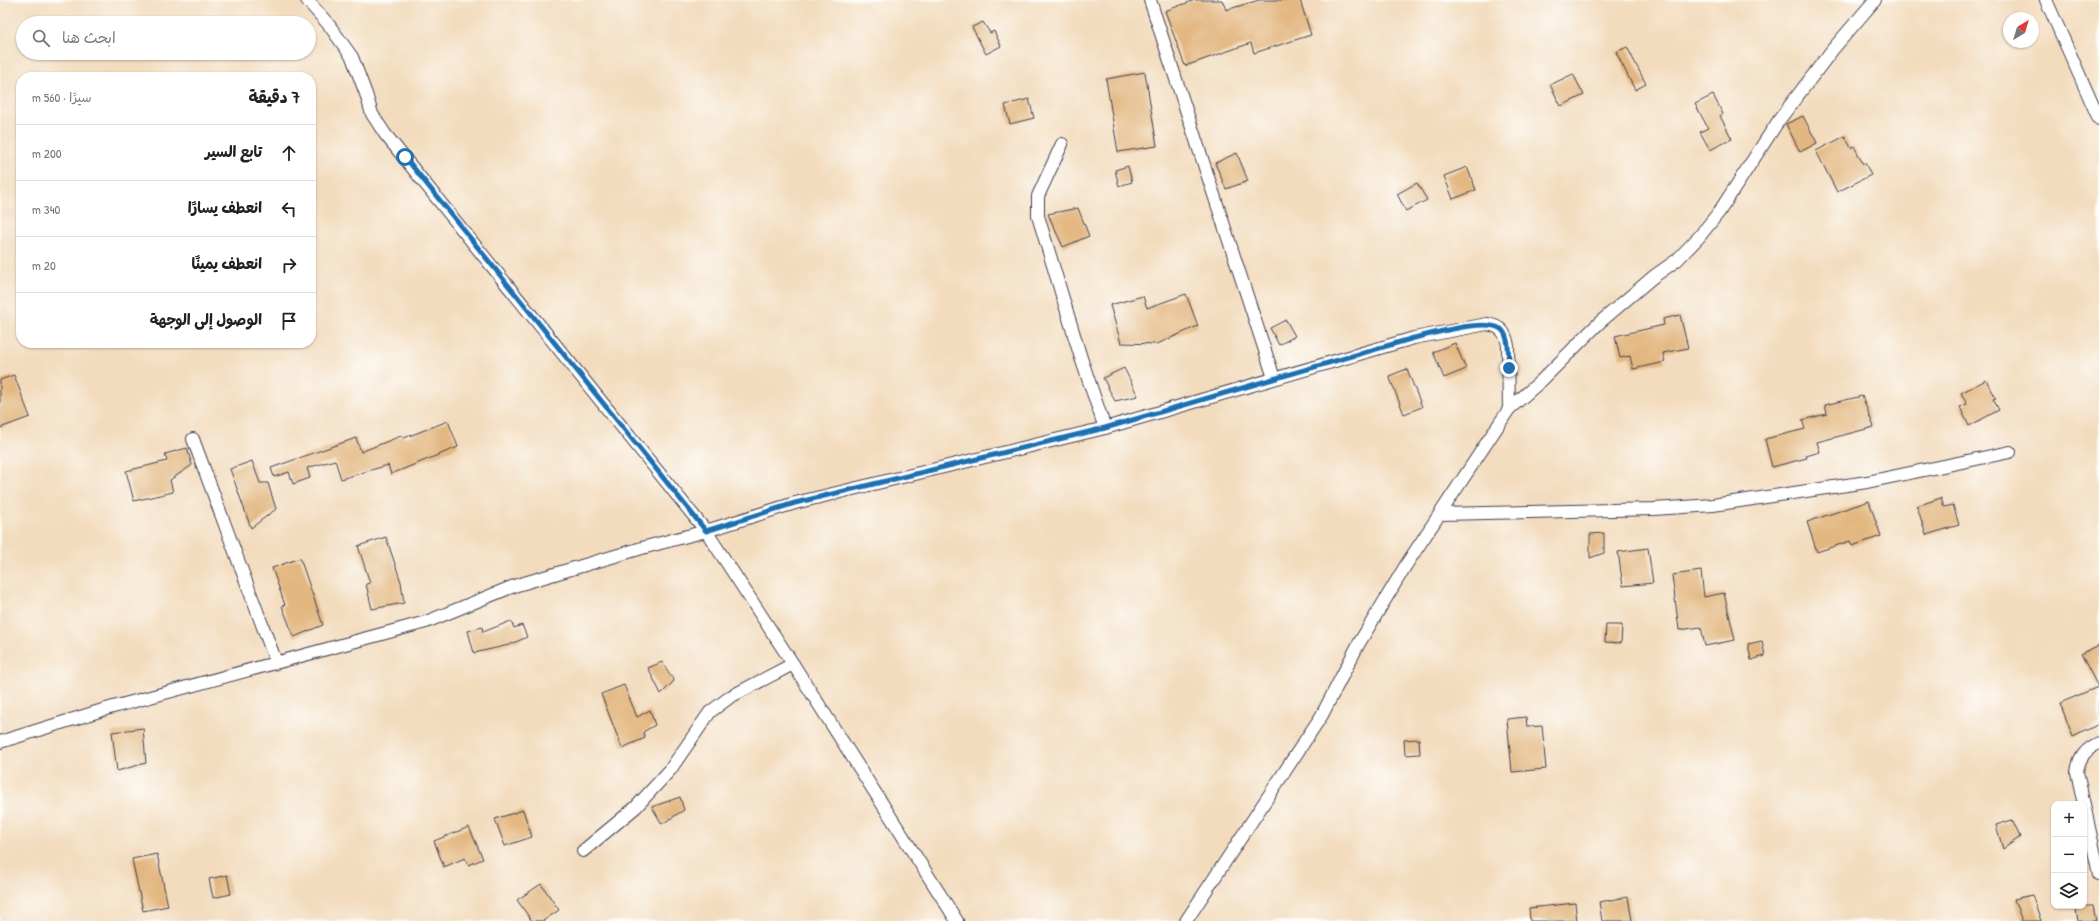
<!DOCTYPE html>
<html lang="ar">
<meta charset="utf-8">
<style>
body{margin:0;font-family:"Patrick Hand","Playpen Sans Arabic",sans-serif;background:#f2f2f2;color:#222;direction:rtl}
.controls{position:absolute;right:12px;bottom:12px;display:grid;overflow:hidden;border-radius:8px;box-shadow:0 1px 3px #0004}
.controls button{width:36px;height:36px;display:grid;place-items:center;padding:0;border:0;border-bottom:1px solid #e0e0e0;background:#fff;color:#222;font:20px sans-serif}
.compass{position:absolute;left:2003px;top:12px;width:36px;height:36px;border-radius:50%;background:#fff;box-shadow:0 1px 3px #0004;rotate:38deg}
.stop{position:absolute;width:12px;height:12px;margin:-9px;border:3px solid #1f6fb2;border-radius:50%;background:#fff}
.stop.end{background:#1f6fb2;border-color:#fff;box-shadow:0 1px 4px #0008}
.list{margin:0;padding:0;list-style:none}
h2{display:flex;justify-content:space-between;align-items:center;height:52px;margin:0;padding:0 16px;font-size:17px}
h2 small{font-size:13px;font-weight:400;color:#767676}
.list li{display:grid;grid-template-columns:26px 1fr auto;gap:12px;align-items:center;box-sizing:border-box;height:56px;padding:0 16px;border-top:1px solid #e0e0e0}
.list b{display:block;font-size:15px;white-space:nowrap}
.list em{font-size:13px;font-style:normal;color:#767676}
.icon{flex:none;width:22px;height:22px;fill:none;stroke:currentColor;stroke-width:2;stroke-linecap:round;stroke-linejoin:round}
.map{position:relative;flex:none;width:2099px;height:921px;overflow:hidden;direction:ltr}
.search{position:absolute;background:#fff;box-shadow:0 1px 3px #0004;left:16px;top:16px;width:300px;height:44px;display:flex;align-items:center;gap:10px;box-sizing:border-box;padding:0 14px;border-radius:22px;color:#767676;font-size:15px}
.panel{position:absolute;background:#fff;box-shadow:0 1px 3px #0004;left:16px;top:72px;width:300px;height:276px;border-radius:16px;direction:rtl}
.map>svg:first-child{display:block}
.building{fill:#e3b781}
.lines{fill:none;stroke-linecap:round;stroke-linejoin:round}
.street-casing{stroke:#413e4f;stroke-width:14}
.street{stroke:#fff;stroke-width:12}
.route{stroke:#1f6fb2;stroke-width:5}
</style>
<div class="map">
<svg width="2099" height="921" viewBox="0 0 2099 921">
<rect width="100%" height="100%" fill="#fdfcf7"/>
<filter id="ink" filterUnits="userSpaceOnUse"><feTurbulence type="fractalNoise" baseFrequency=".025" numOctaves="2"/><feDisplacementMap in="SourceGraphic" scale="8" xChannelSelector="R" yChannelSelector="G"/><feConvolveMatrix kernelMatrix="1 2 1 2 8 2 1 2 1" color-interpolation-filters="sRGB"/></filter>
<filter id="wash" filterUnits="userSpaceOnUse"><feTurbulence type="fractalNoise" baseFrequency=".012" numOctaves="4" result="noise"/><feDisplacementMap in="SourceGraphic" scale="16" xChannelSelector="R" yChannelSelector="G"/><feGaussianBlur stdDeviation="0.9" result="paint"/><feColorMatrix in="noise" values="0 0 0 0 0 0 0 0 0 0 0 0 0 0 0 0 0 1.4 0 .05"/><feComposite in="paint" operator="in"/></filter>
<g filter="url(#wash)">
<rect width="100%" height="100%" fill="#f3dcbe"/>
<g id="blocks">
<g class="building">
<polygon points="1195,0 1222,0 1226,10 1259,0 1300,0 1311,35 1254,53 1251,43 1185,66 1165,11"/>
<polygon points="983,22 990,33 994,31 1001,46 986,54 972,27"/>
<polygon points="1627,47 1646,84 1635,90 1616,52"/>
<polygon points="1145,72 1157,146 1118,152 1106,79"/>
<polygon points="1573,74 1584,95 1561,106 1550,85"/>
<polygon points="1713,95 1723,114 1720,116 1732,139 1710,150 1700,132 1708,128 1695,104"/>
<polygon points="1029,99 1034,118 1010,124 1005,105"/>
<polygon points="1803,116 1817,143 1800,152 1786,124"/>
<polygon points="1845,136 1851,148 1854,146 1863,164 1865,163 1871,175 1837,192 1816,151"/>
<polygon points="1237,153 1248,181 1226,189 1215,163"/>
<polygon points="1128,166 1132,182 1119,186 1115,170"/>
<polygon points="1467,167 1476,190 1453,199 1444,176"/>
<polygon points="1417,183 1427,200 1406,211 1397,194"/>
<polygon points="1078,208 1089,236 1063,247 1048,214"/>
<polygon points="1186,294 1198,326 1157,344 1121,343 1110,305 1143,296 1147,308"/>
<polygon points="1680,315 1688,348 1663,353 1665,362 1633,369 1630,356 1620,358 1615,336 1664,325 1663,319"/>
<polygon points="1286,320 1295,336 1279,345 1270,328"/>
<polygon points="1455,343 1466,369 1444,378 1433,352"/>
<polygon points="1124,368 1138,396 1115,401 1103,378"/>
<polygon points="1407,369 1422,407 1404,414 1389,376"/>
<polygon points="14,375 30,417 0,428 0,380"/>
<polygon points="1986,380 1996,398 1993,399 1999,410 1969,426 1960,407 1967,404 1961,393"/>
<polygon points="1862,396 1874,427 1817,442 1820,452 1806,456 1807,458 1772,467 1765,439 1805,429 1802,420 1827,414 1825,405"/>
<polygon points="448,421 458,447 391,474 388,465 341,479 335,460 307,468 310,478 293,484 289,472 274,477 271,468 356,438 361,452 403,435 404,438"/>
<polygon points="187,448 192,465 170,480 173,492 134,501 126,471 167,461 165,454"/>
<polygon points="252,461 260,483 268,483 276,509 251,528 230,469"/>
<polygon points="1941,498 1944,507 1953,505 1959,525 1926,535 1917,506"/>
<polygon points="1869,501 1881,536 1852,546 1850,541 1817,552 1807,522"/>
<polygon points="1604,533 1604,553 1590,558 1590,534"/>
<polygon points="386,537 401,582 404,603 372,609 366,584 370,583 358,546"/>
<polygon points="1648,548 1653,583 1623,586 1618,552"/>
<polygon points="300,558 323,625 294,637 282,606 285,605 272,568"/>
<polygon points="1701,571 1704,597 1724,593 1735,640 1705,646 1701,627 1679,630 1672,575"/>
<polygon points="511,621 514,628 522,625 527,637 509,645 474,653 468,631 482,627 483,632"/>
<polygon points="1606,625 1622,625 1621,643 1605,642"/>
<polygon points="1762,641 1765,656 1751,660 1748,644"/>
<polygon points="2099,645 2099,724 2073,737 2060,703 2098,687 2081,654"/>
<polygon points="662,662 674,681 661,694 648,668"/>
<polygon points="624,685 637,717 650,710 655,725 643,732 645,738 622,748 601,694"/>
<polygon points="1526,717 1527,727 1542,726 1546,769 1512,772 1507,719"/>
<polygon points="143,728 146,763 117,771 112,732"/>
<polygon points="1419,739 1420,754 1405,755 1404,740"/>
<polygon points="680,797 684,810 662,824 652,807"/>
<polygon points="523,810 532,837 505,846 495,819"/>
<polygon points="2012,820 2020,837 2003,849 1996,825"/>
<polygon points="469,827 483,859 468,865 465,858 444,867 434,841"/>
<polygon points="157,854 168,906 143,911 132,859"/>
<polygon points="227,875 231,894 213,898 209,879"/>
<polygon points="541,884 559,910 543,921 532,921 517,900"/>
<polygon points="2032,895 2041,921 2022,921 2014,899"/>
<polygon points="1628,897 1632,921 1602,921 1599,902"/>
<polygon points="1575,903 1577,921 1530,921 1529,908"/>
<polygon points="2075,906 2093,906 2096,921 2078,921"/>
</g>
</g>
</g>
<g filter="url(#ink)">
<use href="#blocks" fill-opacity="0" stroke="#413e4f" stroke-width="1"/>
<g class="lines">
<g class="street-casing">
<g id="street">
<polyline points="307,0 329,25 352,57 366,94 372,114 385,134 706,531 793,664 957,921"/>
<polyline points="1150,0 1274,378"/>
<polyline points="2046,0 2099,119"/>
<polyline points="1062,144 1038,196 1038,216 1081,358 1105,428"/>
<polyline points="193,439 276,662"/>
<polyline points="1441,514 1654,509 1713,505 1867,482 2010,452"/>
<path d="M0 742 106 709 426 622 514 586 642 548 706 531 795 503 1105 428 1414 338 1487 324C1501 326 1506 333 1508 346L1509 409"/>
<path d="M2099 743C2086 749 2079 757 2077 772L2099 874"/>
<polyline points="583,851 636,807 670,770 710,712 730,697 793,664"/>
<polyline points="1186,921 1322,715 1358,645 1406,565 1509,409 1542,380 1599,323 1653,277 1677,260 1699,237 1719,212 1779,120 1833,49 1875,0"/>
</g>
</g>
<use href="#street" class="street"/>
</g>
</g>
<g class="lines" filter="url(#ink)">
<path class="route" d="M405 157 706 531 795 503 1105 428 1414 338C1432 334 1491 316 1503 331 1510 340 1508 357 1509 368"/>
</g>
</svg>
<div class="controls">
<button>+</button>
<button>−</button>
<button><svg class="icon" aria-label="layers" viewBox="0 0 24 24"><path d="M12 4l9 5-9 5-9-5zM3 14l9 5 9-5"/></svg></button>
</div>
<svg class="compass" viewBox="-18 -18 36 36"><path d="M0-13l5 13h-10z" fill="#e53935"/><path d="M0 13l5-13h-10z" fill="#767676"/></svg>
<div class="stop" style="left:405px;top:157px"></div>
<div class="stop end" style="left:1509px;top:368px"></div>
<div class="search"><svg class="icon" aria-label="search" viewBox="0 0 24 24"><circle cx="10" cy="10" r="6"/><path d="M15 15l6 6"/></svg>ابحث هنا</div>
<section class="panel">
<h2>7 دقيقة<small>سيرًا · 560 m</small></h2>
<ul class="list">
<li><svg class="icon" aria-label="ahead" viewBox="0 0 24 24"><path d="M12 20V5M6 11l6-6 6 6"/></svg><div><b>تابع السير</b></div><em>200 m</em></li>
<li><svg class="icon" aria-label="left" viewBox="0 0 24 24"><path d="M17 20v-9H6M10 6l-5 5 5 5"/></svg><div><b>انعطف يسارًا</b></div><em>340 m</em></li>
<li><svg class="icon" aria-label="right" viewBox="0 0 24 24"><path d="M7 20v-9h11M14 6l5 5-5 5"/></svg><div><b>انعطف يمينًا</b></div><em>20 m</em></li>
<li><svg class="icon" aria-label="arrive" viewBox="0 0 24 24"><path d="M6 21V4h12l-3 4 3 4H6"/></svg><div><b>الوصول إلى الوجهة</b></div></li>
</ul>
</section>
</div>
